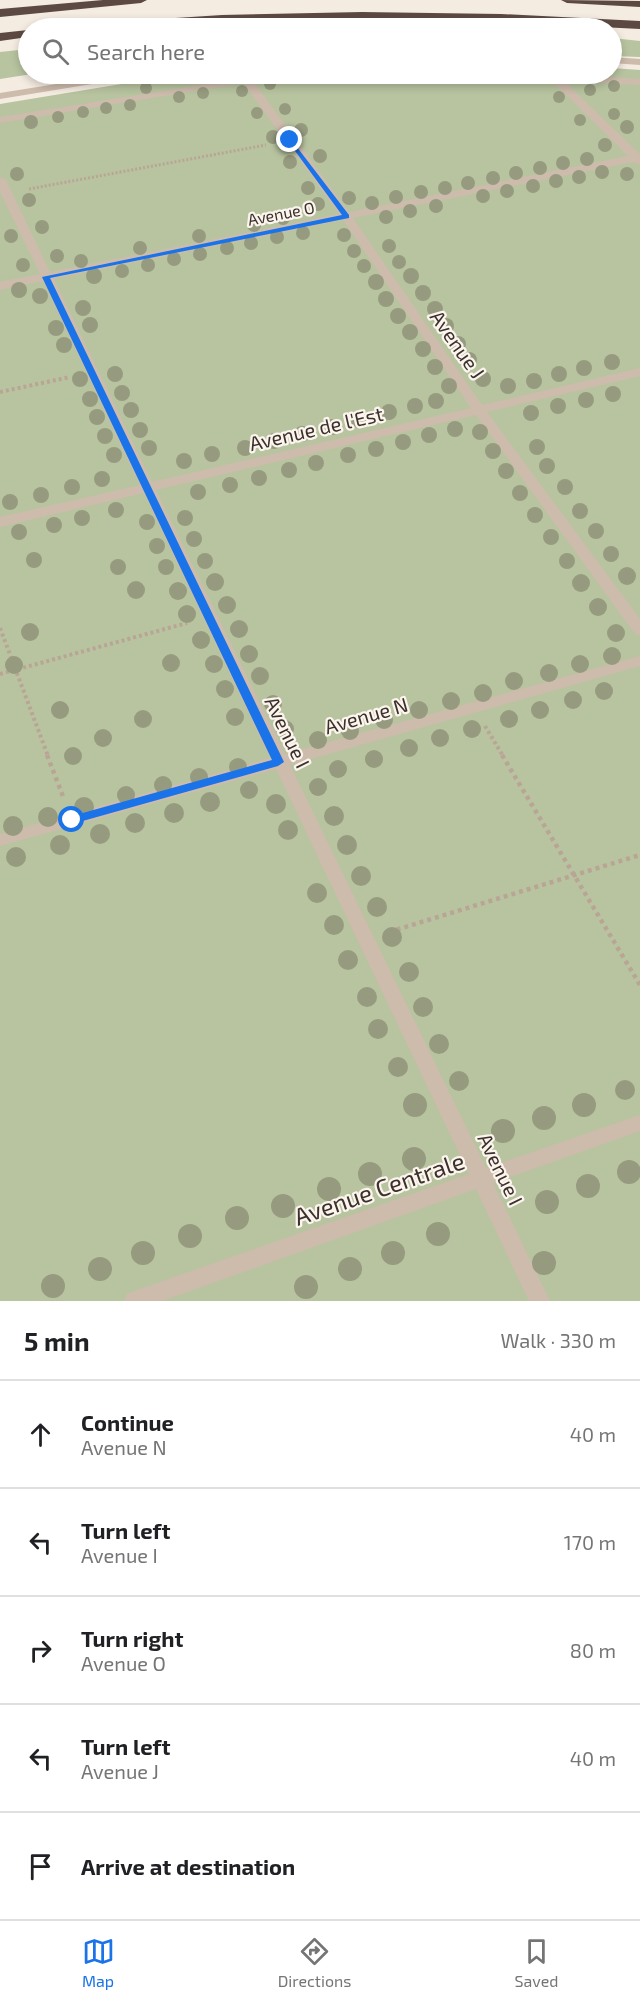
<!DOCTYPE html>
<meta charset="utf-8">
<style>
body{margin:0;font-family:"Exo 2",sans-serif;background:#f6f6f6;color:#202124}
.stop{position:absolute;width:18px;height:18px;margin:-14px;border:4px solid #1a73e8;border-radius:50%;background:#fff}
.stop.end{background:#1a73e8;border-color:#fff;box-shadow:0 2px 6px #0008}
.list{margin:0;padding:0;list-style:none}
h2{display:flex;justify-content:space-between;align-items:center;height:78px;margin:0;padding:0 24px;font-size:26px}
h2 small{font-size:20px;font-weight:400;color:#757577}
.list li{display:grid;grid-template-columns:39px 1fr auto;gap:18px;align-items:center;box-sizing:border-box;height:108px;padding:0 24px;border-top:2px solid #e0e0e0}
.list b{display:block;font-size:22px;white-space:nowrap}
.list p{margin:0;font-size:20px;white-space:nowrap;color:#757577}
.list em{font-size:20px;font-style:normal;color:#757577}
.icon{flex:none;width:33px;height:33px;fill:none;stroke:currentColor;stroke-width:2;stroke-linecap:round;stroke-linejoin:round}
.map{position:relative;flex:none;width:640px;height:1301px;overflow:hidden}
.search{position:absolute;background:#fff;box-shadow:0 3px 9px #0003;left:18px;right:18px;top:18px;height:66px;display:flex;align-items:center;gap:15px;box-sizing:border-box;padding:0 21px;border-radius:33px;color:#757577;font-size:22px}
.sheet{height:618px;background:#fff}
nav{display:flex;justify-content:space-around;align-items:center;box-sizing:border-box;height:84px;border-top:2px solid #e0e0e0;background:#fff;font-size:16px;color:#757577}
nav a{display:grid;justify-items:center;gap:3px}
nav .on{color:#1a73e8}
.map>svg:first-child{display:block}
.green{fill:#b8c4a0}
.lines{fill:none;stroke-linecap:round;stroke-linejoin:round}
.path-far2{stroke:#b9a596;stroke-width:3;stroke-dasharray:2 2;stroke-linecap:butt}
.path-far1{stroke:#b9a596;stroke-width:4;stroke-dasharray:3 3;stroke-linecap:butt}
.path{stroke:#b9a596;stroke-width:4.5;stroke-dasharray:4 4;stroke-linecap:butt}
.service{fill:#cdbbac;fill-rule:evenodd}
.motorway{fill:#5c4a42;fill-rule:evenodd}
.tree{fill:#969b7f}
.route{fill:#1a73e8}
.labels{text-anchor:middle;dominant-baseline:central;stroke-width:4.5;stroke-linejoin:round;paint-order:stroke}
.far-street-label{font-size:16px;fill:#3b302b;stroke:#fbf5ee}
.street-label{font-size:20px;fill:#3b302b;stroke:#fbf5ee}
.near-street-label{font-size:24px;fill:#3b302b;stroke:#fbf5ee}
</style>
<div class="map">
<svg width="640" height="1301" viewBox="0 0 640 1301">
<rect width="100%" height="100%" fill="#f4ebe1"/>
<g class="green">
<polygon points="612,38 640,41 640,57 612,56"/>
<polygon points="28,49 28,74 32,74 0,79 0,52"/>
<polygon points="612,68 640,70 640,1301 0,1301 0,104 182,74 612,74"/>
</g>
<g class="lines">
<polyline class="path-far2" points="29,189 266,145"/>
<g class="path-far1">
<polyline points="0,392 70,377"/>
<polyline points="0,628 48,756"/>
<polyline points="0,674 187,623"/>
<polyline points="485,726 503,756"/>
</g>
<g class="path">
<polyline points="47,755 64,799"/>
<polyline points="502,755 640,985"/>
<polyline points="389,932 640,855"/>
</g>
<g class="service">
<polygon points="612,57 640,59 640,65 612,63"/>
<polygon points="119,74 140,74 135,77 0,99 0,93"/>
<path d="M270 74H300L295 77 253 81 349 212 628 156 551 80 503 77 498 74H555L640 79V85L564 81 640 154V165L633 162 353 218 482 405 640 368V376L487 412 640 619V635L635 634 476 415 156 490 285 754 640 656V666L290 765 486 1168 640 1115V1131L493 1183 550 1301H529L476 1189 162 1301H124L127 1294 134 1291 469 1174 276 769 0 846V834L270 758 144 493 0 527V517L140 485 43 281 0 290V282L40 274 0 192V177L6 180 50 272 339 214 243 83 0 123V117ZM343 220 471 408 152 482 54 279Z"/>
</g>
<g class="motorway">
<polygon points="103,0 147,0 141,3 0,17 0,9"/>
<polygon points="561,0 640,1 640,7 567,3"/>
<polygon points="362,12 501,14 640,21 640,29 501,22 362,19 222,22 121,28 77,28 83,24 222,15"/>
<polygon points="28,30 28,37 0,41 0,33"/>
</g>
</g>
<g class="tree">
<circle cx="270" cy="84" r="6"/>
<circle cx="614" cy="86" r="6"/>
<circle cx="146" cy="88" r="6"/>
<circle cx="590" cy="90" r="6"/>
<circle cx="242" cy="91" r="6"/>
<circle cx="203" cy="93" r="6"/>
<circle cx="179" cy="97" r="6"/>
<circle cx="559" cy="97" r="6"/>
<circle cx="130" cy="105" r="6"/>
<circle cx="106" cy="108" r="6"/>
<circle cx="285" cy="109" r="6"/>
<circle cx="83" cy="112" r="6"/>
<circle cx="257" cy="113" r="6"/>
<circle cx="614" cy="114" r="6"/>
<circle cx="58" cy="117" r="6"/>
<circle cx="580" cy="120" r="6"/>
<circle cx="31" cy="122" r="7"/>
<circle cx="627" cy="127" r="7"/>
<circle cx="301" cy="130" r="7"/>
<circle cx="273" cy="137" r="7"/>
<circle cx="605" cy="145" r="7"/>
<circle cx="320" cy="156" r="7"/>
<circle cx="587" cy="159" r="7"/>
<circle cx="290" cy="162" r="7"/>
<circle cx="563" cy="163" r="7"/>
<circle cx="540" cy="168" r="7"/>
<circle cx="602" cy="172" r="7"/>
<circle cx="516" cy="173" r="7"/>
<circle cx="17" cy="174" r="7"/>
<circle cx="627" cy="174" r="7"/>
<circle cx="579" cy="177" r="7"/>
<circle cx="493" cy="178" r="7"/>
<circle cx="556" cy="181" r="7"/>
<circle cx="468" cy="183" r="7"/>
<circle cx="533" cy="186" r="7"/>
<circle cx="308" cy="188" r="7"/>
<circle cx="445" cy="188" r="7"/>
<circle cx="507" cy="191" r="7"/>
<circle cx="421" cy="192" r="7"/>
<circle cx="483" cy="196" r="7"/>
<circle cx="396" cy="197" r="7"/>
<circle cx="349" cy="198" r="7"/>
<circle cx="29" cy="200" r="7"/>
<circle cx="372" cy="203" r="7"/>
<circle cx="318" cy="204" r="7"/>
<circle cx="436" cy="206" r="7"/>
<circle cx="410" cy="211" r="7"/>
<circle cx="386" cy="217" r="7"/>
<circle cx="283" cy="218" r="7"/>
<circle cx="254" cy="225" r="7"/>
<circle cx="42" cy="227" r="7"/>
<circle cx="303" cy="233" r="7"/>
<circle cx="344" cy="235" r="7"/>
<circle cx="11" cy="236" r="7"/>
<circle cx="199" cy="236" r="7"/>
<circle cx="277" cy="237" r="7"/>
<circle cx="251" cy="243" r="7"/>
<circle cx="389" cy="246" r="7"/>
<circle cx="140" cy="248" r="7"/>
<circle cx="227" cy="248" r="7"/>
<circle cx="354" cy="251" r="7"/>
<circle cx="200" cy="254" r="7"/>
<circle cx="57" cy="256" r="7"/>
<circle cx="174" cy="259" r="7"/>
<circle cx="81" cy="261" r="7"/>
<circle cx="399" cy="262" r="7"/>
<circle cx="23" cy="265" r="7"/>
<circle cx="148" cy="265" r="7"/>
<circle cx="364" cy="266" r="7"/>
<circle cx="122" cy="271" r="7"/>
<circle cx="94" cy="276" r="8"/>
<circle cx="411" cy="276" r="8"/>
<circle cx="376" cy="282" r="8"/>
<circle cx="19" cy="290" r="8"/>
<circle cx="423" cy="293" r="8"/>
<circle cx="40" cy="296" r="8"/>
<circle cx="386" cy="299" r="8"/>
<circle cx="83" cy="308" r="8"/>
<circle cx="435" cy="309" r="8"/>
<circle cx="398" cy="316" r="8"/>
<circle cx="90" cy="325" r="8"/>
<circle cx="446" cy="326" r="8"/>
<circle cx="56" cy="328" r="8"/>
<circle cx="410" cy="332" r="8"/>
<circle cx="458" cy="344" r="8"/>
<circle cx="64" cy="345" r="8"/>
<circle cx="423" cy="349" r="8"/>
<circle cx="469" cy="360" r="8"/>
<circle cx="612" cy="362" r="8"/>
<circle cx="435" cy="367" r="8"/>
<circle cx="584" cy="368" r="8"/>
<circle cx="115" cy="374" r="8"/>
<circle cx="559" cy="374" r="8"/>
<circle cx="80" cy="379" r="8"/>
<circle cx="483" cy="379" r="8"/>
<circle cx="534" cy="381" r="8"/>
<circle cx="449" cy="386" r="8"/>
<circle cx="508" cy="386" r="8"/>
<circle cx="122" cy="393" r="8"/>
<circle cx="613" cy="394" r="8"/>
<circle cx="90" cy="399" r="8"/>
<circle cx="586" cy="400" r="8"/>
<circle cx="436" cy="401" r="8"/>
<circle cx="415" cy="406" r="8"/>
<circle cx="558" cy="406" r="8"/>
<circle cx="131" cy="410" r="8"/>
<circle cx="389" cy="412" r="8"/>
<circle cx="531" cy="413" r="8"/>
<circle cx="97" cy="417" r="8"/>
<circle cx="359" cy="420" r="8"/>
<circle cx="332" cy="427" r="8"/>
<circle cx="455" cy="429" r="8"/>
<circle cx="140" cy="430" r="8"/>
<circle cx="480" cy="432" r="8"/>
<circle cx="302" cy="434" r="8"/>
<circle cx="429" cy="435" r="8"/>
<circle cx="105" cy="436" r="8"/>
<circle cx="274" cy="441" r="8"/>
<circle cx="403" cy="442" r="8"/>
<circle cx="537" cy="447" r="8"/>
<circle cx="149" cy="448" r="8"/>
<circle cx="245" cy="448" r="8"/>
<circle cx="376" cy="449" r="8"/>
<circle cx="493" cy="451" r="8"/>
<circle cx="212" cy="454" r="8"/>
<circle cx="114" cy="455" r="8"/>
<circle cx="348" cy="455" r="8"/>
<circle cx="184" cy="461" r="8"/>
<circle cx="316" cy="463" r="8"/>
<circle cx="547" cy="466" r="8"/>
<circle cx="289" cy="470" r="8"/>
<circle cx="506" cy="471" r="8"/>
<circle cx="259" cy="478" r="8"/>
<circle cx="102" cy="479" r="8"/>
<circle cx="230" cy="485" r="8"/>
<circle cx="72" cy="487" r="8"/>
<circle cx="565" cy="487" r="8"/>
<circle cx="198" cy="492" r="8"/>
<circle cx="520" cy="493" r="8"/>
<circle cx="41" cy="495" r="8"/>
<circle cx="10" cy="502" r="8"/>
<circle cx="116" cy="510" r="8"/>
<circle cx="580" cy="511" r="8"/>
<circle cx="535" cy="515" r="8"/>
<circle cx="82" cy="518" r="8"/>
<circle cx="185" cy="518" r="8"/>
<circle cx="147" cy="522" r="8"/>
<circle cx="54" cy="525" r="8"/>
<circle cx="596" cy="531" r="8"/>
<circle cx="19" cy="532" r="8"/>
<circle cx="551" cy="537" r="8"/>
<circle cx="194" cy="539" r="8"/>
<circle cx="157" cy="546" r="8"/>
<circle cx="611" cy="554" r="8"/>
<circle cx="34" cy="560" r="8"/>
<circle cx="205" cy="561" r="8"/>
<circle cx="567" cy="561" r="8"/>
<circle cx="118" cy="567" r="8"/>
<circle cx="166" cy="567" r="8"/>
<circle cx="627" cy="576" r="9"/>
<circle cx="215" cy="582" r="9"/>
<circle cx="581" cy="583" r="9"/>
<circle cx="136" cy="590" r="9"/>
<circle cx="178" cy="591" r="9"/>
<circle cx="227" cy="605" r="9"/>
<circle cx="598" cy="607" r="9"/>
<circle cx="187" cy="614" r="9"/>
<circle cx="239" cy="629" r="9"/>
<circle cx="30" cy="632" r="9"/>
<circle cx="616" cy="633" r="9"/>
<circle cx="201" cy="640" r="9"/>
<circle cx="249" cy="654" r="9"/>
<circle cx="612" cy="656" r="9"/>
<circle cx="171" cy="663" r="9"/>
<circle cx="214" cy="664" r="9"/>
<circle cx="580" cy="664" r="9"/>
<circle cx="14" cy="665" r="9"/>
<circle cx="549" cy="673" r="9"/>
<circle cx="260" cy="676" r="9"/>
<circle cx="514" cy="681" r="9"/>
<circle cx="225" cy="689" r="9"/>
<circle cx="604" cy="691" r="9"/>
<circle cx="483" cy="693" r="9"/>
<circle cx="573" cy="700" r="9"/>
<circle cx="451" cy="701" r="9"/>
<circle cx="273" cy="704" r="9"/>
<circle cx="60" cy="710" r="9"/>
<circle cx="419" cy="710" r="9"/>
<circle cx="540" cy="710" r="9"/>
<circle cx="235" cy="717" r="9"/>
<circle cx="143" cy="719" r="9"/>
<circle cx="509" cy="719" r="9"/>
<circle cx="384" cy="720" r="9"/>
<circle cx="285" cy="729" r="9"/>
<circle cx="472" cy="729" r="9"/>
<circle cx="350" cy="731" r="9"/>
<circle cx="103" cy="738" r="9"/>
<circle cx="440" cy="738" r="9"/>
<circle cx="318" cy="740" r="9"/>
<circle cx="409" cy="748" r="9"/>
<circle cx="73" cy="756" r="9"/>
<circle cx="374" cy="759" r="9"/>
<circle cx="238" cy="767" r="9"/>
<circle cx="338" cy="769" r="9"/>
<circle cx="199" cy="777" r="9"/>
<circle cx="163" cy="785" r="9"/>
<circle cx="318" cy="787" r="9"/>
<circle cx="249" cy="790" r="9"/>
<circle cx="126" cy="795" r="9"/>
<circle cx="210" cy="802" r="10"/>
<circle cx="276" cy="804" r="10"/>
<circle cx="84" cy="807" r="10"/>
<circle cx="174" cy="813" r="10"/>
<circle cx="334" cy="816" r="10"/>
<circle cx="48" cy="817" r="10"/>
<circle cx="135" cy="823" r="10"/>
<circle cx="13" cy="826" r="10"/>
<circle cx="288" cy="830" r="10"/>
<circle cx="100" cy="834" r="10"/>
<circle cx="60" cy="845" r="10"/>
<circle cx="347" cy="845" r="10"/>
<circle cx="16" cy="857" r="10"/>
<circle cx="361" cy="876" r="10"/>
<circle cx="317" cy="893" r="10"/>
<circle cx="377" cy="907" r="10"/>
<circle cx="334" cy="925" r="10"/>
<circle cx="392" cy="937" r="10"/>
<circle cx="348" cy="960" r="10"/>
<circle cx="409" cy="972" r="10"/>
<circle cx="367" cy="997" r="10"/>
<circle cx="423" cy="1007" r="10"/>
<circle cx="378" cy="1029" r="10"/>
<circle cx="439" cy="1044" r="10"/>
<circle cx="398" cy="1067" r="10"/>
<circle cx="459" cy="1081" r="10"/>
<circle cx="625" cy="1090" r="10"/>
<circle cx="415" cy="1105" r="12"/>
<circle cx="584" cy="1105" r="12"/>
<circle cx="544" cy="1118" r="12"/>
<circle cx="503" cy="1131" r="12"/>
<circle cx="414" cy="1159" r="12"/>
<circle cx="629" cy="1172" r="12"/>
<circle cx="370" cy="1174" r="12"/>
<circle cx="588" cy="1186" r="12"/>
<circle cx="329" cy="1189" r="12"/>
<circle cx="547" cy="1202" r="12"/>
<circle cx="283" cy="1206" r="12"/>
<circle cx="237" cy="1218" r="12"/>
<circle cx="438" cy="1234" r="12"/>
<circle cx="190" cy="1236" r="12"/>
<circle cx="143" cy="1253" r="12"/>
<circle cx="393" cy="1253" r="12"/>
<circle cx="544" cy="1263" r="12"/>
<circle cx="100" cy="1269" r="12"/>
<circle cx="350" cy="1269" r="12"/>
<circle cx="53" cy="1286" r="12"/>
<circle cx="306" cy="1287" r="12"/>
</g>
<polygon class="route" points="290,138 349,215 349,218 50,278 284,762 278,766 72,824 68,823 68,817 72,816 272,760 42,277 342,215 287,140"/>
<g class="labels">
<g class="far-street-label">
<text transform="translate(281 213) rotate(-11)">Avenue O</text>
</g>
<g class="street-label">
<text transform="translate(458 344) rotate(55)">Avenue J</text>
<text transform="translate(316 428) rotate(-13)">Avenue de l'Est</text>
<text transform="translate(366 715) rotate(-16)">Avenue N</text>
<text transform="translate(288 732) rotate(64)">Avenue I</text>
<text transform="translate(501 1169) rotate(64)">Avenue I</text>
</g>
<g class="near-street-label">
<text transform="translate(379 1188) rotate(-19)">Avenue Centrale</text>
</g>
</g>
</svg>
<div class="stop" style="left:72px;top:820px"></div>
<div class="stop end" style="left:290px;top:140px"></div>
<div class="search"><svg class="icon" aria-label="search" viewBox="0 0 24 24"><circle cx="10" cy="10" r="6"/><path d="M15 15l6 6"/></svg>Search here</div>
</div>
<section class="sheet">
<h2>5 min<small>Walk · 330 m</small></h2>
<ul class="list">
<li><svg class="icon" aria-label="ahead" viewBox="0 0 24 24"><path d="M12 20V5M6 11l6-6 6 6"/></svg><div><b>Continue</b><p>Avenue N</p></div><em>40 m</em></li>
<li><svg class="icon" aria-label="left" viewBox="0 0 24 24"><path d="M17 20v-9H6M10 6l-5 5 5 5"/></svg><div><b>Turn left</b><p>Avenue I</p></div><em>170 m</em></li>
<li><svg class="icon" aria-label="right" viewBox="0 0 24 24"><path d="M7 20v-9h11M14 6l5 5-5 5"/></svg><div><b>Turn right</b><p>Avenue O</p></div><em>80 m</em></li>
<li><svg class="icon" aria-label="left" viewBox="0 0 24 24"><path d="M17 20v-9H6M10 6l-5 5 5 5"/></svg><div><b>Turn left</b><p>Avenue J</p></div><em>40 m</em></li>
<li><svg class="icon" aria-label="arrive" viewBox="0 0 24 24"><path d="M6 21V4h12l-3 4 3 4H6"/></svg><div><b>Arrive at destination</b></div></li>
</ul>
</section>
<nav>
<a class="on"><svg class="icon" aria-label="map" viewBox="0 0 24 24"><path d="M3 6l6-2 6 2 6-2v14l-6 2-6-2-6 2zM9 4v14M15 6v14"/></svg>Map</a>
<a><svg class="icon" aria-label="directions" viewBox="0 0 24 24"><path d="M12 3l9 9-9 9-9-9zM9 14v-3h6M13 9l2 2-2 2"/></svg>Directions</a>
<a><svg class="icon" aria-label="saved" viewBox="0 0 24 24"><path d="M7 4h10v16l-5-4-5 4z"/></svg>Saved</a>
</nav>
